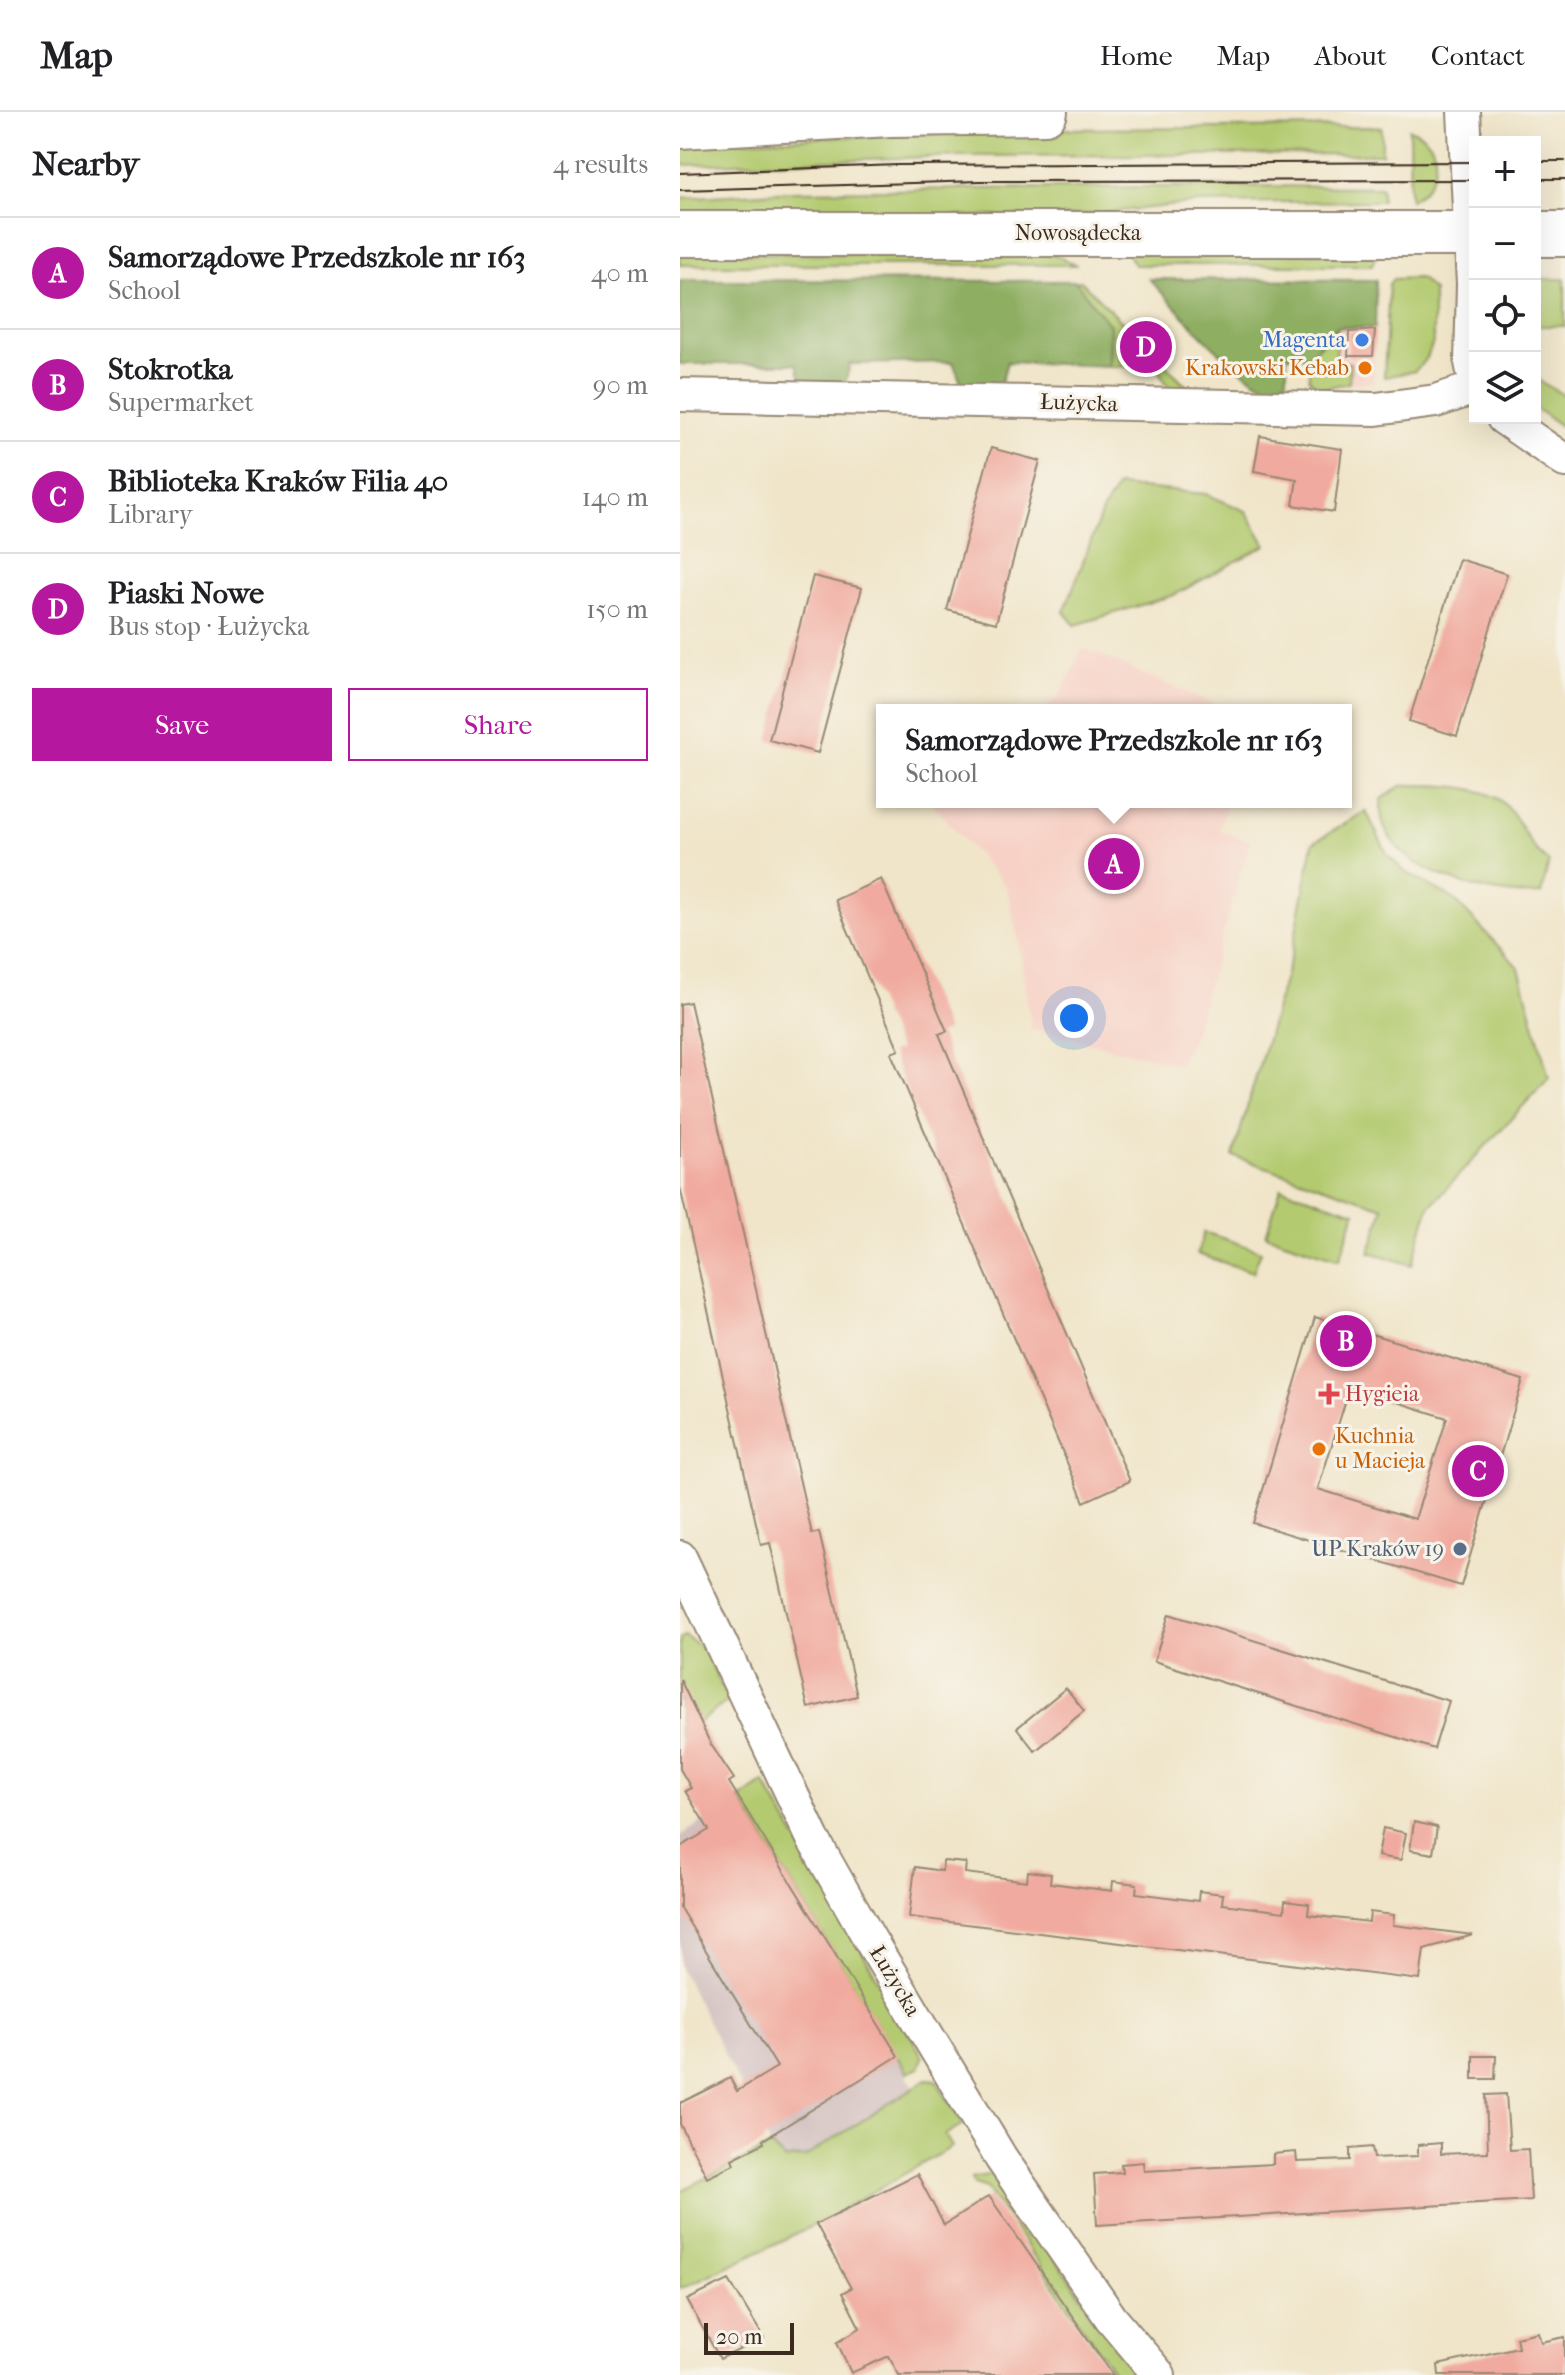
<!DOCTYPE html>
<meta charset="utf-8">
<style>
body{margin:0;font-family:"IM FELL French Canon",serif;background:#f6f6f6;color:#202124}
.controls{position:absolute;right:24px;top:24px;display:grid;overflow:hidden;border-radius:0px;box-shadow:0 8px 32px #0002}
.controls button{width:72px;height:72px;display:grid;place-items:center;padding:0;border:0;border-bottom:2px solid #e0e0e0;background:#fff;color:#202124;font:40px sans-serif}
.scale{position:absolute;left:24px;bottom:20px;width:90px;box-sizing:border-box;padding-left:8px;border:4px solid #3b2a1e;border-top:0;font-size:22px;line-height:28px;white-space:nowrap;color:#3b2a1e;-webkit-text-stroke:6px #f7f3e8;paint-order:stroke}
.you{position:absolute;left:394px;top:906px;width:28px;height:28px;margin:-20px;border:6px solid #fff;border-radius:50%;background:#1a73e8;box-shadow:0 0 0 12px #1a73e833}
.badge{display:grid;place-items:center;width:52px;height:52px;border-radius:50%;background:#b5179e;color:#fff;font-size:26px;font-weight:700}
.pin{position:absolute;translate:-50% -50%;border:4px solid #fff;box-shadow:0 2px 8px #0006}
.popup{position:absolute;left:196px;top:592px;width:476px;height:104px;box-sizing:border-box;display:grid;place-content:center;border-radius:0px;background:#fff;filter:drop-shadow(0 2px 6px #0005);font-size:26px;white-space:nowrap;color:#757577}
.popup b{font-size:30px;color:#202124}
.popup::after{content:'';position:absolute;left:50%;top:100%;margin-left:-16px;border:16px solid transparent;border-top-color:#fff}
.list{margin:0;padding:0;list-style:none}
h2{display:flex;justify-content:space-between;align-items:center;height:104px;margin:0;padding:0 32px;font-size:34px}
h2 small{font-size:26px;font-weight:400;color:#757577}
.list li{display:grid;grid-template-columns:52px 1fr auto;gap:24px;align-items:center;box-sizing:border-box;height:112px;padding:0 32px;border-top:2px solid #e0e0e0}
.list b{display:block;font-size:30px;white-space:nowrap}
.list p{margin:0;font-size:26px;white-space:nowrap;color:#757577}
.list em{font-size:26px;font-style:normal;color:#757577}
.actions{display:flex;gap:16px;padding:24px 32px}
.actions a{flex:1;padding:18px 0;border:2px solid #b5179e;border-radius:0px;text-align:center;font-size:28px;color:#b5179e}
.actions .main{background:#b5179e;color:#fff}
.icon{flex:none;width:44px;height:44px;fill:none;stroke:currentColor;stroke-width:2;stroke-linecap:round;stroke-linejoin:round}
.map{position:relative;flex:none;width:885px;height:2263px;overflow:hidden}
header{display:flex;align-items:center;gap:48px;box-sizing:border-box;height:112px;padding:0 40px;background:#fff;border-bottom:2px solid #e0e0e0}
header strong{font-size:38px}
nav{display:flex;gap:44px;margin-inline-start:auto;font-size:28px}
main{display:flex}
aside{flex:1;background:#fff}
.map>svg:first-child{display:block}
.built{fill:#f7d1c6}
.industrial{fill:#d2bfbf}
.green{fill:#b3ca6f;stroke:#777a46;stroke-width:2}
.forest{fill:#8eae62;stroke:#646c40;stroke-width:2}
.building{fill:#f1aa9f;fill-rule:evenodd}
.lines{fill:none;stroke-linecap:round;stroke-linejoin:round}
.minor-casing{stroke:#968874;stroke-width:36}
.secondary-casing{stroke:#968874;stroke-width:48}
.minor{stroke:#fff;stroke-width:32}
.secondary{stroke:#fff;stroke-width:44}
.tram{stroke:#3b2a1e;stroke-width:2}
.shop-dot{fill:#3f7fe0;stroke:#f7f3e8;stroke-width:3}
.food-dot{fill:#e8710a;stroke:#f7f3e8;stroke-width:3}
.health-dot{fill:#e0444e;stroke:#f7f3e8;stroke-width:3}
.service-dot{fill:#5c6f8a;stroke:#f7f3e8;stroke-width:3}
.labels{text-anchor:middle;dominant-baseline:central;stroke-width:6;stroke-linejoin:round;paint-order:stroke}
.street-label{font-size:22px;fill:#3b2a1e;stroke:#f7f3e8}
.shop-label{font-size:22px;fill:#366cbe;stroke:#f7f3e8;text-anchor:end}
.food-label{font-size:22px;fill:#c56008;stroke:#f7f3e8;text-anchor:end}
.health-label{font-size:22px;fill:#be3a42;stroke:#f7f3e8;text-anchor:start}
.service-label{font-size:22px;fill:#4e5e75;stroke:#f7f3e8;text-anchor:end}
</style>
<header>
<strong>Map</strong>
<nav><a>Home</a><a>Map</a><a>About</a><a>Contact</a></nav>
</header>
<main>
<aside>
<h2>Nearby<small>4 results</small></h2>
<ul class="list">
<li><span class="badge">A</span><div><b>Samorządowe Przedszkole nr 163</b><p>School</p></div><em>40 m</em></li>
<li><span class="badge">B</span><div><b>Stokrotka</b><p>Supermarket</p></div><em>90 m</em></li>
<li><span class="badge">C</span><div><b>Biblioteka Kraków Filia 40</b><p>Library</p></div><em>140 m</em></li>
<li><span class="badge">D</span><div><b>Piaski Nowe</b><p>Bus stop · Łużycka</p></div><em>150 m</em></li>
</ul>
<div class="actions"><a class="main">Save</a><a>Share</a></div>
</aside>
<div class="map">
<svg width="885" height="2263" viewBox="0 0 885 2263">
<rect width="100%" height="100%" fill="#f7f3e8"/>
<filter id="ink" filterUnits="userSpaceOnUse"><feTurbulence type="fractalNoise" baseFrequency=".0125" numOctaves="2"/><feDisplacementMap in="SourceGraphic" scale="16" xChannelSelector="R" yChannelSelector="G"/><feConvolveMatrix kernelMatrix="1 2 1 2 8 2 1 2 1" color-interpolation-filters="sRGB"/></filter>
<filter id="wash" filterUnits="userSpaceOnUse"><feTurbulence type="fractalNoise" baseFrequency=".006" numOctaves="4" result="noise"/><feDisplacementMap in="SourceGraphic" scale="32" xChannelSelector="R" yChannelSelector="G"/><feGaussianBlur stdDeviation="1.8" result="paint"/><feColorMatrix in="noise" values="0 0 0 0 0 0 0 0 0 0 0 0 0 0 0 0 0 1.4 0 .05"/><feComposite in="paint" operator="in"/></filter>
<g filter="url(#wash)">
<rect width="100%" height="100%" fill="#f0e5c9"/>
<g class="built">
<polygon points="657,215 695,216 694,271 669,271 670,252 656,251"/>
<polygon points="403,536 464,562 549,598 363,598 379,585"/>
<polygon points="255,690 548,690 539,718 570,729 513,925 499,953 351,916 338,825 326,774 252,692"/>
</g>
<polygon class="industrial" points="60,1687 234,1975 127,2044 105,2048 91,2034 0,1855 0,1724"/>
<g class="green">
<polygon points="702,15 702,42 282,44 0,53 0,31 370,17"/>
<path d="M729 17C767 28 761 73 730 88Z"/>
<polygon points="561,74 702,75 702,89 518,91 391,104 0,104 0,86 114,79"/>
<polygon points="0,141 373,142 397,153 0,153"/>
<polygon points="448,141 698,141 692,153 455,153"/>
<polygon points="740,166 753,179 753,231 747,246 735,259 704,265 709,172 713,167"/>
<rect x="855" y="167" width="30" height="47"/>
<polygon points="395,169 401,169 446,214 444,241 450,241 451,219 511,278 490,277 476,255 429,254 430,213"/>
<polygon points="657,215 656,250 670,251 669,271 639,277 629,267 629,244"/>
<polygon points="855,266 885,284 885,317 855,296"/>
<polygon points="437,374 526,382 566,399 586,433 494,483 395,513 384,500 422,400"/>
<path d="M732 673C757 673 803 673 823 691 842 707 844 732 869 750L861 782C811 787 689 756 702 687L721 674Z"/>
<polygon points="686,699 707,742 724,759 774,787 839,856 869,966 749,1095 732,1153 690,1140 703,1095 553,1044 612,841 633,731"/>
<polygon points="601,1076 675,1100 660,1147 586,1123"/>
<polygon points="524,1120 581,1139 573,1160 517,1142"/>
<polygon points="5,1524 25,1538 48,1589 0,1624 0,1527"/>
<polygon points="84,1670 243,1945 239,1956 227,1961 60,1687"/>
<polygon points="247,1967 256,1968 283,2012 265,2023 272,2035 136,2112 0,2177 0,2079 91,2034 105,2048 127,2044"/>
<polygon points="313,2062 459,2263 436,2263 307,2076 294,2072 291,2066"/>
</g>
<g class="forest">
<path d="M469 167 696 168 695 216 657 215 629 244H607V267L598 277C560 272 497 196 469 167Z"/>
<polygon points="0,168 395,169 430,213 429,254 327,250 321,271 281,271 273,250 170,252 165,272 123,272 116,252 0,252"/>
</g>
<g id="blocks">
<g class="building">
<polygon points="695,218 693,244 668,244 669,220"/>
<polygon points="580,324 662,337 654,400 613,393 617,367 574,359"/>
<polygon points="311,336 360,349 316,511 267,498"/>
<polygon points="779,447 827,462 777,624 729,609"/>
<polygon points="133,464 182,476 138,641 89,628"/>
<polygon points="201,767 267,919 259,922 450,1369 404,1390 211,941 219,938 155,788"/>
<polygon points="10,890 132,1422 139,1420 177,1584 128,1596 90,1431 81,1433 0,1075 0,892"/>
<path d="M635 1205 843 1268 781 1474 573 1411ZM670 1275 767 1306 735 1407 638 1377Z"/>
<polygon points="489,1502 769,1589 754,1637 474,1549"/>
<polygon points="0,1567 30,1631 54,1667 49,1670 218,1944 83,2028 84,2031 52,2047 54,2052 27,2065 0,2012 0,1991 50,1966 57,1979 97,1955 0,1796 0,1735 29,1718 5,1679 11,1676 0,1657"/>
<polygon points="386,1576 404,1599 355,1639 337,1616"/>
<polygon points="734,1710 757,1715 753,1742 730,1738"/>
<polygon points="703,1716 726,1721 721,1748 698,1744"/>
<polygon points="263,1749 286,1751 285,1761 347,1769 348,1759 371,1762 370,1771 432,1779 433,1769 457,1772 456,1781 518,1789 519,1779 543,1782 542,1792 604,1800 605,1789 629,1792 628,1803 689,1810 690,1800 714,1803 713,1813 793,1823 744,1837 740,1868 229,1805 235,1755 262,1759"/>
<polygon points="793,1944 816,1944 815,1967 793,1967"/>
<polygon points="826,1982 830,2038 848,2037 851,2088 417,2113 414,2062 442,2060 441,2052 463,2050 464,2059 593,2052 593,2042 616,2040 617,2050 670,2048 670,2037 692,2035 694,2046 738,2044 738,2033 761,2031 761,2042 808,2040 806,1983"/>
<polygon points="237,2062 264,2113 309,2084 433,2263 219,2263 209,2244 171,2261 157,2230 180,2216 162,2181 171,2176 136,2112"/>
<polygon points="49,2168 84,2226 40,2247 7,2188"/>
<polygon points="858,2220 861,2230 885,2225 885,2263 759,2263 758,2253 838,2235 836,2225"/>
</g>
</g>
</g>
<g filter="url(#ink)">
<use href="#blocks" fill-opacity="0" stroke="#968874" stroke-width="2"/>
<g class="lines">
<g class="minor-casing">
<g id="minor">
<polyline points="784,0 793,172 791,250 795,270"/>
<polyline points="0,283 696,297 756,289 795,276"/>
<polyline points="823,306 885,349"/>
<polyline points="0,1445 133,1727 189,1826 321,2046 431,2206 479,2263"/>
</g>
</g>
<g class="secondary-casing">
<g id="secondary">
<polyline points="0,14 210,2 365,0"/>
<polyline points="0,122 795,122"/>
<polyline points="855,122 885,122"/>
</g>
</g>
<use href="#minor" class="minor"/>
<use href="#secondary" class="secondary"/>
<g class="tram">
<polyline points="855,49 885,49"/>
<polyline points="0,61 218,53 795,50"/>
<polyline points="855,67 885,67"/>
<polyline points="0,78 300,69 795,68"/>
</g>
</g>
</g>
<circle class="shop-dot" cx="682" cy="228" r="8"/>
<g class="food-dot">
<circle cx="685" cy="256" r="8"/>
<circle cx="639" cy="1337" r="8"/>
</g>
<path class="health-dot" d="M645 1270h8v8h8v8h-8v8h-8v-8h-8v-8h8z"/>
<circle class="service-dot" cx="780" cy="1437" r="8"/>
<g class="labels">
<g class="street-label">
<text x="398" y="121">Nowosądecka</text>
<text transform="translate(399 291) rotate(2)">Łużycka</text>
<text transform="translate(215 1869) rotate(59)">Łużycka</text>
</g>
<g class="shop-label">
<text x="666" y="228">Magenta</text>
</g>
<g class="food-label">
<text x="669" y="256">Krakowski Kebab</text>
<text x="655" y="1324" text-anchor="start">Kuchnia<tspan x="655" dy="25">u Macieja</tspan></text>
</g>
<g class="health-label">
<text x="665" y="1282">Hygieia</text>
</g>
<g class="service-label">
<text x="764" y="1437">UP Kraków 19</text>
</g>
</g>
</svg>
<div class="controls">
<button>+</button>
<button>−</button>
<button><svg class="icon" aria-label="locate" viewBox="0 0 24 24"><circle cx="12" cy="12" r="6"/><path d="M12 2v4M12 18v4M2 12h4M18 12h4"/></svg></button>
<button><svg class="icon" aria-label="layers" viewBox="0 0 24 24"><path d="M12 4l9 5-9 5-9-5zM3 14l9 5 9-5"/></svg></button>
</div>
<div class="scale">20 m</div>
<div class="you"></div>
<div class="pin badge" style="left:434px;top:752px">A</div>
<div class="popup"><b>Samorządowe Przedszkole nr 163</b>School</div>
<div class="pin badge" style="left:666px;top:1229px">B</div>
<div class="pin badge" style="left:798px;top:1359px">C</div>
<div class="pin badge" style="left:466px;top:235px">D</div>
</div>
</main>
